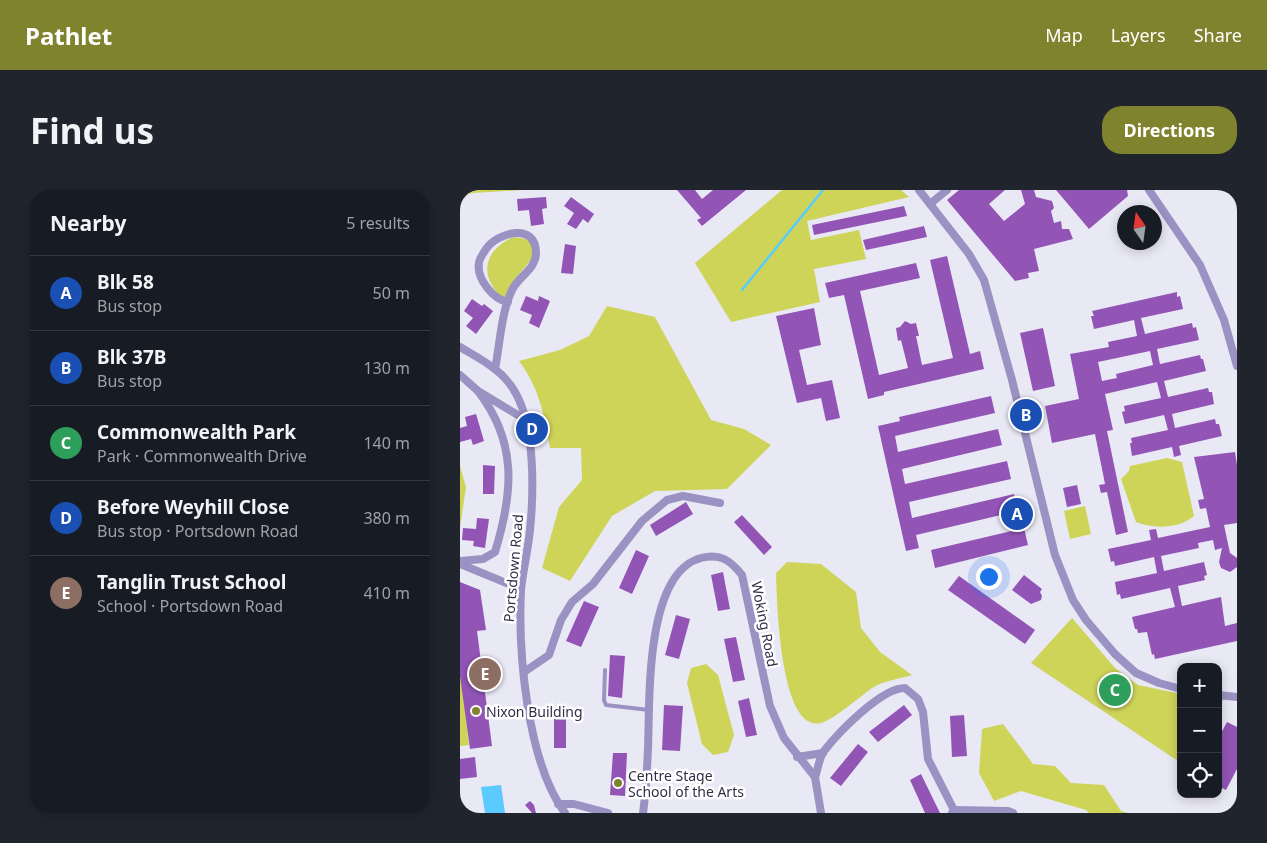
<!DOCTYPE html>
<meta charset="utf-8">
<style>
body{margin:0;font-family:"Noto Sans",sans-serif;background:#20242c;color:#f1f3f6}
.controls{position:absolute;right:15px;bottom:15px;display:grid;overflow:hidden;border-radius:10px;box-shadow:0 2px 12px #0003}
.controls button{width:45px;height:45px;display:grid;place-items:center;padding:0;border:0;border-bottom:1px solid #363941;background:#171b24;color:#f1f3f6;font:25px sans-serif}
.compass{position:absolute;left:657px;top:15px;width:45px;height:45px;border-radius:50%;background:#171b24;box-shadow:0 2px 12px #0003;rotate:347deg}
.you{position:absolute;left:528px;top:386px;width:18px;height:18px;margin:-12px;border:4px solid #fff;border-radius:50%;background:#1a73e8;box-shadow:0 0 0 8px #1a73e833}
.badge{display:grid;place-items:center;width:32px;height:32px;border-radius:50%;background:#7f832d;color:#fff;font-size:16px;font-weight:700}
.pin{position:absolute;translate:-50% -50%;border:2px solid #fff;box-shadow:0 1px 5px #0006}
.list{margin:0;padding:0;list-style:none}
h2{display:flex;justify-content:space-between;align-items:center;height:65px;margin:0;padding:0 20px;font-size:21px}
h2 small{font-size:16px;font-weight:400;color:#9ea1a6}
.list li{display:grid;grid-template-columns:32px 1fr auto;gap:15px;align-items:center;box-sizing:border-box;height:75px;padding:0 20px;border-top:1px solid #363941}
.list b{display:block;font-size:19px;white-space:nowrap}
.list p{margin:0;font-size:16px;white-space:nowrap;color:#9ea1a6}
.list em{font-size:16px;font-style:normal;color:#9ea1a6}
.icon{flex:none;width:28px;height:28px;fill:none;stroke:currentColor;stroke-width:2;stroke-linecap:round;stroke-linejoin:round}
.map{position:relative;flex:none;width:777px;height:623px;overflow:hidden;border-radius:20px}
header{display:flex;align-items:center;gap:30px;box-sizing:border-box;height:70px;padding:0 25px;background:#7f832d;color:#fff}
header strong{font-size:24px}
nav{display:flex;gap:28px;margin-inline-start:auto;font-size:18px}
.intro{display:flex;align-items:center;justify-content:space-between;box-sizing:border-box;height:120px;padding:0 30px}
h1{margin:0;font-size:35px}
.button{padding:12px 22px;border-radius:20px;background:#7f832d;color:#fff;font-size:18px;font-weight:700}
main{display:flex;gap:30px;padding:0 30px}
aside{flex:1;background:#171b24;border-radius:20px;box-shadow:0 2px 12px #0003}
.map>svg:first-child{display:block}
.green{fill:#ced458}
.water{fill:#5bcbff}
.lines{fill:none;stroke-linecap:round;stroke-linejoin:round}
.stream{stroke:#5bcbff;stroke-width:2.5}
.building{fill:#9255b6;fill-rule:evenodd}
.lane{stroke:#9a92c2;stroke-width:4}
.street{stroke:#9a92c2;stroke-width:8}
.poi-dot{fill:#7f832d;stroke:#fff;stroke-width:2}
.labels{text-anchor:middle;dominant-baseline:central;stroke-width:5;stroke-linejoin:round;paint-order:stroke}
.street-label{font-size:14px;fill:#322e48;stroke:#fff}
.poi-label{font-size:14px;fill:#322e48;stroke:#fff;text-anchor:start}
</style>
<header>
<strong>Pathlet</strong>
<nav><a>Map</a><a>Layers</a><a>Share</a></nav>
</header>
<div class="intro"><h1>Find us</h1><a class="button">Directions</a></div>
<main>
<aside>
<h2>Nearby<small>5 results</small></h2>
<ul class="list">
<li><span class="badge" style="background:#1a4fb4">A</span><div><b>Blk 58</b><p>Bus stop</p></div><em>50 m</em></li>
<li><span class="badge" style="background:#1a4fb4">B</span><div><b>Blk 37B</b><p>Bus stop</p></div><em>130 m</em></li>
<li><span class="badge" style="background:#2e9e5b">C</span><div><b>Commonwealth Park</b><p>Park · Commonwealth Drive</p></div><em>140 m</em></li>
<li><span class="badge" style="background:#1a4fb4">D</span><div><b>Before Weyhill Close</b><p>Bus stop · Portsdown Road</p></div><em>380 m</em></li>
<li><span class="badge" style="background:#8d6e63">E</span><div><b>Tanglin Trust School</b><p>School · Portsdown Road</p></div><em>410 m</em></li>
</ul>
</aside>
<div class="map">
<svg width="777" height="623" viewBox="0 0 777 623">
<rect width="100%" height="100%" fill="#e9e8f5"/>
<g class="green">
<polygon points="0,0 64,0 13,3 0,7"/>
<polygon points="322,0 441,0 449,7 347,31 351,50 399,40 406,69 354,79 360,112 271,132 235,73"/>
<path d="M53 47C64 48 71 49 77 58 68 80 52 85 44 110 19 87 22 62 53 47Z"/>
<path d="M147 116 195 127 251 230 284 239 311 255 267 299 195 301 152 326 110 391 82 378 99 317 122 290 121 258H90C85 227 79 197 59 171L100 160 129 146Z"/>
<path d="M707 268 722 272 734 326C719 339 694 339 676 332L661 289 669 281 670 276Z"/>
<polygon points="0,276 6,297 0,338"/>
<polygon points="625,316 631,344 610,349 604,321"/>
<path d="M327 372 361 374 396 402 401 438 420 462 452 485C439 489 423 491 412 498 401 506 373 530 361 533 319 543 317 408 316 383Z"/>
<polygon points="612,428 655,478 678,495 721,504 721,573 571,473"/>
<polygon points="246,474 258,485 274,545 268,562 253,565 242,554 227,493 231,478"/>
<polygon points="0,476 9,555 0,556"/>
<polygon points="543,534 573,574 595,576 611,593 644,595 661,621 668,623 629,623 626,620 561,601 534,611 519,583 522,539"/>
</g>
<polygon class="water" points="41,595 45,623 25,623 21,597"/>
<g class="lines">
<polyline class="stream" points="282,100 363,0"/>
</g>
<g class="building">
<polygon points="217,0 235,0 242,9 253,0 286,0 242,36 237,30 241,28"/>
<polygon points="499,0 545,0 529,14 544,31 565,14 561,0 574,0 576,7 592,11 594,18 591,21 594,33 601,31 602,39 609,39 613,49 574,59 579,81 568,83 569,88 555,91 487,10"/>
<polygon points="596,0 667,0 668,6 629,39"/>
<polygon points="86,7 87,18 82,19 84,34 71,36 69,20 58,21 57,9"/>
<polygon points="111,7 134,24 128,33 123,29 116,39 107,34 114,23 104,16"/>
<polygon points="444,16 447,26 354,45 352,35"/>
<polygon points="464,36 467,47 406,60 403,50"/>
<polygon points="105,54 116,56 113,84 101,83"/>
<polygon points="487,66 510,164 520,161 524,179 424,202 424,205 408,209 384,105 369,108 365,93 456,73 460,88 400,101 419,185 448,178 441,150 438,151 436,138 440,137 445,131 451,134 456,133 459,146 456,146 462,175 493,168 470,70"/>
<path d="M717 102V107L720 106 723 119 681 128 685 144 732 133 733 138 736 137 739 150 697 159 700 174 740 165 741 169H743L746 181 704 191 708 207 748 198 749 202H752L754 214 712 224 715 238 755 229 756 234H759L762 246 719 256 721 265 714 267 712 257 672 266 670 253H672L671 248 708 240 704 225 665 234 662 222 665 221 664 216 701 208 697 192 645 204 653 240 647 241 668 342 656 345 647 302 641 303 639 295 645 294 635 244 592 253 585 216 619 209 610 164 649 157 648 152 677 146 674 130 634 139 631 126H634L632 121ZM690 161 693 175 656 184 657 188 642 191 638 172Z"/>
<polygon points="66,106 78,111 79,106 90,111 79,138 69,133 72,125 60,120"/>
<polygon points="12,109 22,116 24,114 33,121 16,144 6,136 13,128 4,121"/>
<polygon points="354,118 361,155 339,160 347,195 372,190 380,228 366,231 361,208 337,213 316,126"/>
<polygon points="583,138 595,196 573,201 560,143"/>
<polygon points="531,206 535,223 435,246 438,262 538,239 542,255 442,279 445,294 547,271 551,289 449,312 452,328 554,304 558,321 456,345 459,358 446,361 418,236 440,231 439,227"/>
<polygon points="16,224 24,251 13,255 11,249 0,252 0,238 7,236 5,227"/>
<polygon points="775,262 777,275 777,333 764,335 770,363 777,368 777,377 770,382 761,378 759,372 762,358 755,360 753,350 738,353 739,358 701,366 704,381 744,372 747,385 744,386 745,390 718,396 722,416 761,407 765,436 777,433 777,451 695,469 694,464 692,465 687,442 678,443 677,439 675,439 672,427 715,417 710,398 661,409 660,404 657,405 655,392 697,383 694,367 655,376 654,371 651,372 648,359 691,350 689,340 696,339 698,348 750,337 746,318 740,319 738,310 744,309 734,267"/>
<polygon points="23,275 35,276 34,304 23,304"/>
<polygon points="617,295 621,314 607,317 603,298"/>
<polygon points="226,312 233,324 196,346 190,335"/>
<polygon points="282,325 312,357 304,365 274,332"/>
<polygon points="17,328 29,329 25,358 13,356 14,351 2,350 3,338 16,339"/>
<polygon points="564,338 568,355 475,378 471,360"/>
<polygon points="176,360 189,366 172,404 159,398"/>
<polygon points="263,382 270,419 258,421 251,385"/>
<polygon points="564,385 582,399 580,402 582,406 581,410 571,414 552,400"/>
<polygon points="499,386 575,440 565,454 488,400"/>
<polygon points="0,392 20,400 26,440 17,441 32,556 10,559 0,486"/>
<polygon points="124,411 139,417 121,457 106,451"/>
<polygon points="216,425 230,429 219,469 205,465"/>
<polygon points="276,447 285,490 273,492 264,449"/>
<polygon points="150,465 165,466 162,508 148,506"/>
<polygon points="289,508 297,545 286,547 278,511"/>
<polygon points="204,515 223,516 220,561 202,560"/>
<polygon points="444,515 452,525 418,552 409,542"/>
<polygon points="106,516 106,558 94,558 94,517"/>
<polygon points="504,525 507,566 492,567 490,526"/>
<polygon points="767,532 777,537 777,579 766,600 758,596 758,549"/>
<polygon points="398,554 408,562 381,596 370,588"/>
<polygon points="153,563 167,563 165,606 150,605"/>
<polygon points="15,567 17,587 0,589 0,569"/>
<polygon points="461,584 480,623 465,623 450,590"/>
<polygon points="70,611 74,615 76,623 72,623 65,615"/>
</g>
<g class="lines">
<g class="lane">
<polyline points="145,480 144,510 146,515 189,520"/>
<polyline points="758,517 762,505"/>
</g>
<g class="street">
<polyline points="459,0 509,64 524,90 552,190 595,365 613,410 626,430 655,464 676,483 699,493 721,499"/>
<polyline points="689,0 740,75 764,130 777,176"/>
<polyline points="470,14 487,0"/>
<path d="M0 157C20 169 43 180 55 202 75 236 74 300 70 340 68 360 63 380 61 400 58 462 67 572 105 623"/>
<path d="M35 179C40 154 41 123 52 100 58 87 76 79 76 63 76 32 38 42 26 59 24 62 19 69 19 73 16 89 34 110 48 112"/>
<polyline points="0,185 18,201 66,230"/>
<path d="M0 371 23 369 35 362C53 303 58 253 18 201"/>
<polyline points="0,374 61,399"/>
<polyline points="64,482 89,465 101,430 112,412 133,394 182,331 207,310 223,306 260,313"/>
<polyline points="758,505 777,507"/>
<polyline points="337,567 363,563"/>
<path d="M355 587C358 579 359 568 364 561 378 543 421 498 445 498L458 509 463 522 468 569 494 620"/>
<polyline points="98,614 114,614 148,623"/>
<path d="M183 623C186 602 187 580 188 559 190 513 184 383 241 368 260 363 270 370 282 385L310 516 324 548 355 587 361 623"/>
<polyline points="492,623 494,620 548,621 553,623"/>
</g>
</g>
<g class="poi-dot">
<circle cx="16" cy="521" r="5"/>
<circle cx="158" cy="593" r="5"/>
</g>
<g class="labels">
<g class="street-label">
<text transform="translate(53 378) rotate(-85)">Portsdown Road</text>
<text transform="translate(305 434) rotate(79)">Woking Road</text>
</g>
<g class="poi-label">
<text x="26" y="521">Nixon Building</text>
<text x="168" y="585">Centre Stage<tspan x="168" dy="16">School of the Arts</tspan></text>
</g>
</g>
</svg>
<div class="controls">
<button>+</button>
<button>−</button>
<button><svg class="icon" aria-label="locate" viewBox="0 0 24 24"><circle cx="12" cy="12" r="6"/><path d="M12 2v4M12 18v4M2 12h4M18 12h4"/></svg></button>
</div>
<svg class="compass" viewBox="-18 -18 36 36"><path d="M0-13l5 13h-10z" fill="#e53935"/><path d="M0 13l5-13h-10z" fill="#9ea1a6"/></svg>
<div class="you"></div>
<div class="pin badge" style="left:557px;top:324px;background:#1a4fb4">A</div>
<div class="pin badge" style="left:566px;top:225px;background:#1a4fb4">B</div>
<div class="pin badge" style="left:655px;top:500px;background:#2e9e5b">C</div>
<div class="pin badge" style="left:72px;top:239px;background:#1a4fb4">D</div>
<div class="pin badge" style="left:25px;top:484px;background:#8d6e63">E</div>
</div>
</main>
